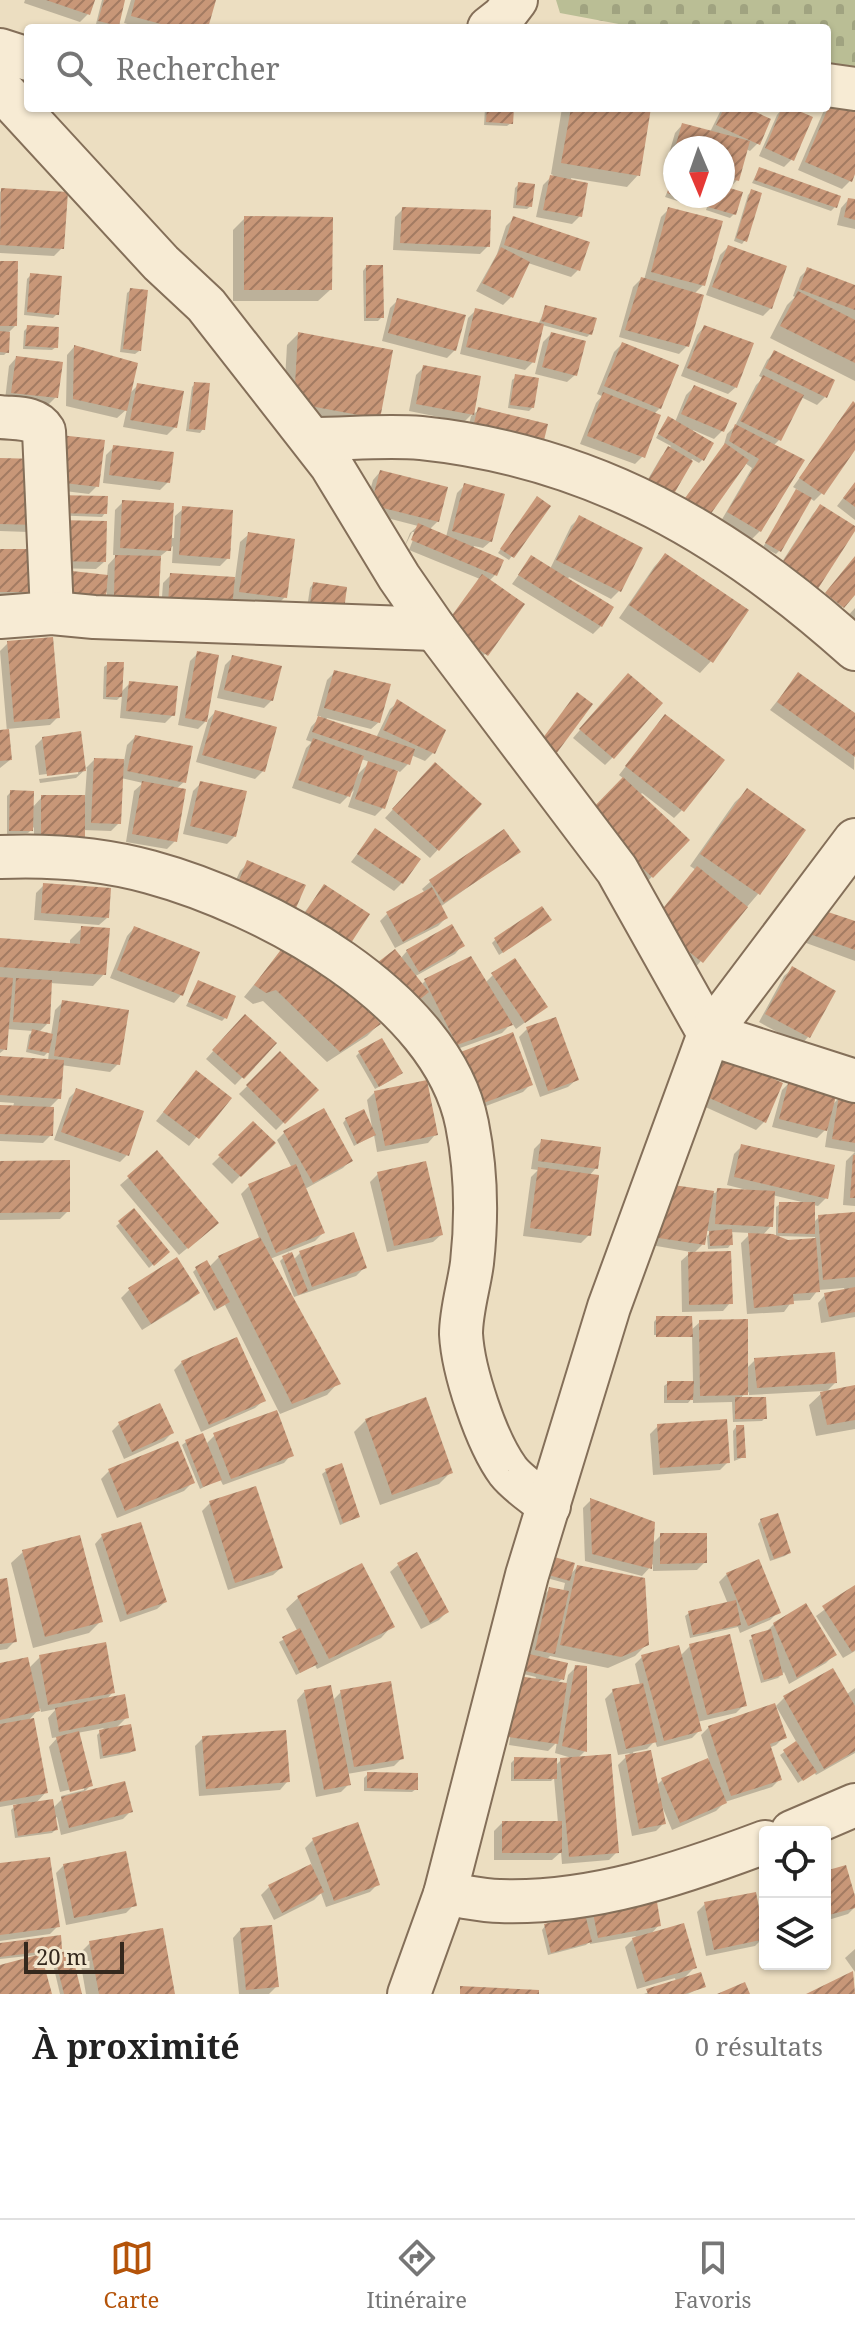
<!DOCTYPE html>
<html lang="fr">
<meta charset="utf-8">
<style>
body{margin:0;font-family:"Noto Serif",serif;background:#f2f2f2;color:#222}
.controls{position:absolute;right:24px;bottom:24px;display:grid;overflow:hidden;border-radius:8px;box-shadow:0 2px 6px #0004}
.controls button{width:72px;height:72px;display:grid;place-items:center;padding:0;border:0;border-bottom:2px solid #e0e0e0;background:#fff;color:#222;font:40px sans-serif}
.compass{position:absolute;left:663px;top:136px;width:72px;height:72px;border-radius:50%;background:#fff;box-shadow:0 2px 6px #0004;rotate:178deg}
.scale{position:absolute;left:24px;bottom:20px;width:100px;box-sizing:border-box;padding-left:8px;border:4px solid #34281d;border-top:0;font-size:22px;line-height:28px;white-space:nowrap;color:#34281d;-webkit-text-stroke:6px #f3e8d0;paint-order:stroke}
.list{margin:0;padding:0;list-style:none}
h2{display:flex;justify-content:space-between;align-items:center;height:104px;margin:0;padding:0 32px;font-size:34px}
h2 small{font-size:26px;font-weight:400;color:#767676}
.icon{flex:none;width:44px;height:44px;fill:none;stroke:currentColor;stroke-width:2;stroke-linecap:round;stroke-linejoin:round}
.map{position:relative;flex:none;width:855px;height:1994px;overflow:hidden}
.search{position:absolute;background:#fff;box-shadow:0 2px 6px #0004;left:24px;right:24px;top:24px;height:88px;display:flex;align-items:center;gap:20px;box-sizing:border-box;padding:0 28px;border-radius:8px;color:#767676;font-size:30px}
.sheet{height:224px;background:#fff}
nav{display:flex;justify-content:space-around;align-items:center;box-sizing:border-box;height:112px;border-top:2px solid #e0e0e0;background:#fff;font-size:22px;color:#767676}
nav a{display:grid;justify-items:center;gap:4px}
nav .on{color:#b45309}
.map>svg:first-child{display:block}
.cemetery{fill:url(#cemetery-stones)}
.shadow{fill:#0003;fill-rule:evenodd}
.building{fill:url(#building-hatch)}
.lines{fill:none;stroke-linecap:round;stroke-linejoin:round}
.minor-casing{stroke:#846f59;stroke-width:46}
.minor{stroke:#f7ebd4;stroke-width:42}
</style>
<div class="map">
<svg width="855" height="1994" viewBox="0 0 855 1994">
<defs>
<pattern id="cemetery-stones" width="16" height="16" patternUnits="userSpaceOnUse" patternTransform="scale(2)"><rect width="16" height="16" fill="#babe95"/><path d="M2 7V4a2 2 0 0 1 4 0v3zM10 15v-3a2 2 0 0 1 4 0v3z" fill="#a0a380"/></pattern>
<pattern id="building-hatch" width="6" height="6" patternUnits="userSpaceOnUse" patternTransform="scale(2)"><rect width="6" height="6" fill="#c89778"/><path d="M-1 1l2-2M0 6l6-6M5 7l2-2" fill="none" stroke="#a37b62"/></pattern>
</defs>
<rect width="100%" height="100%" fill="#ecdec1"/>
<polygon class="cemetery" points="556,0 855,0 855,67 827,62 827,28 640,28 560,13"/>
<g class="shadow">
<polygon points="25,0 93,0 88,14 80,22 24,3"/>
<polygon points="102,0 123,0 117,24 113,28 96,24"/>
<polygon points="131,0 214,0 206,28 141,28 124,23"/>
<polygon points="834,96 855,169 850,181 842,189 798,170 825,108"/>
<polygon points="485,108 512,108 511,123 507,126 484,125"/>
<polygon points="562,108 649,108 638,175 627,187 571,178 580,216 572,224 536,217 543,185 553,175 551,174"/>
<polygon points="722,108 742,108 758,143 750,151 746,149 737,180 728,190 734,214 730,218 706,210 711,196 723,196 723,148 675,148 675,174 664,171 675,133 682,125 710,132"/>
<polygon points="783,108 787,108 792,159 784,167 759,156 777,115"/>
<polygon points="759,169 839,197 835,207 831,211 752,183"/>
<polygon points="674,177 675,196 696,196 690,205 665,197"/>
<polygon points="518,185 531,206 527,209 513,208 515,188"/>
<polygon points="2,190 62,248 54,256 0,253 0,192"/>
<polygon points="751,192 745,240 742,244 734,241 748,195"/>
<polygon points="848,200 855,201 855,229 837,225 841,208"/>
<polygon points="403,209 488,246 480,254 393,250 395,217"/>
<polygon points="669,209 703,285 694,294 687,346 679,354 619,337 633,287 641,279 644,280 661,217"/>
<polygon points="245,218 330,290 318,301 233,301 233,230"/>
<polygon points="514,218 578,270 571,277 528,263 511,297 503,305 476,291 497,254 506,226"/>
<polygon points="728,247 771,308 763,316 706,295 720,255"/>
<polygon points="0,263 15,326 8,333 7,352 4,355 0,355"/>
<polygon points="366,267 382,317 378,321 364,321 363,271"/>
<polygon points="808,269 855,287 855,381 770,338 787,305 795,297 793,296 800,277"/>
<polygon points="31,275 57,314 53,318 24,315 27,279"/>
<polygon points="131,290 139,351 135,354 120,352 127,293"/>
<polygon points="398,300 455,350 447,358 382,341 390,308"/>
<polygon points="546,307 590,334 587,337 542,325 533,362 525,370 460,354 468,318 476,310 538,325"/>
<polygon points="28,327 56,347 52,350 23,349 24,331"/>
<polygon points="704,327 736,387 728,394 681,376 697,335"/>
<polygon points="298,334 391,352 366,429 283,414 287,345"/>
<polygon points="551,334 575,375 567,382 535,374 543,342"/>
<polygon points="622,344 660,408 654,414 643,456 635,464 580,444 596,403 602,396 597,394 614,352"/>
<polygon points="74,347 129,394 138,385 175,427 167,435 123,427 127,409 117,418 66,406 67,355"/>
<polygon points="775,352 825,397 817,405 801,397 779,440 773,446 760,531 752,539 721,521 752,468 745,463 674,513 723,448 727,434 735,426 756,385 763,378 759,376 767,360"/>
<polygon points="16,358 56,397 48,405 5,400 9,366"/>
<polygon points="424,367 472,414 464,422 409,411 416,375"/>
<polygon points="516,377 533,407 529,411 508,408 512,380"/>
<polygon points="195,384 203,429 200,433 186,431 192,387"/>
<polygon points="694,387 722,431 714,439 693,430 703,459 699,463 692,459 666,503 637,498 661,457 671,446 656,438 665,422 675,422 686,395"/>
<polygon points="853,404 855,446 822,493 814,501 810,498 780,550 776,554 763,547 798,490 793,487"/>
<polygon points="479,410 531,459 465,442 471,416"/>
<polygon points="60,437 97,486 89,494 48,489"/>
<polygon points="114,447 168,482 160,490 103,483 106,455"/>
<polygon points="0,460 37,461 28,532 0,531"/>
<polygon points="380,472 438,521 429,530 446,537 457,493 465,485 491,541 483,548 474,546 473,549 495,575 489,581 522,605 478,663 439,634 480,579 409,550 416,532 412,532 404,548 410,533 418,526 364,512 373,480"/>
<polygon points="855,483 855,520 837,506"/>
<polygon points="52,497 105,513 102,517 49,515"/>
<polygon points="123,502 170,538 174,538 175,516 183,509 228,558 220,566 172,563 173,546 158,558 157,596 149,604 107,603 107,592 100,599 67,595 69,577 72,573 107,577 108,565 117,555 113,555 115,510"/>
<polygon points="534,502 548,506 509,560 498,553"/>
<polygon points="820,506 855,528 769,582 813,514"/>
<polygon points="579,518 619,591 611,599 569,577 567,580 601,626 593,634 512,584 531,558 550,569 571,526"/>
<polygon points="56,522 104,562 96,569 47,568"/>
<polygon points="248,535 285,597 277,605 231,599 161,611 163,583 171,575 235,579 240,542"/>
<polygon points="0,551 42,551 33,599 0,599"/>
<polygon points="665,555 711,661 700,673 619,618 654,567"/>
<polygon points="855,558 855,592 835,615 819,602"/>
<polygon points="313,584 345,589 307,608 310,588"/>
<polygon points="855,608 855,629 844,620"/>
<polygon points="8,643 58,717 50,725 7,729 10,760 0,768 0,732 7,732 0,651"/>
<polygon points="198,653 206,721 198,729 178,725 190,661"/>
<polygon points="233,657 272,700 264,708 217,698 225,665"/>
<polygon points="108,664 120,693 130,683 173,715 165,723 120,718 122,695 117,700 103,699 104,667"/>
<path d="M335 672 379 722 371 729 327 718 326 721 376 738 390 709 398 702 444 731 433 753 425 761 411 755 408 764 400 772 396 770 383 808 375 816 348 807 354 790 340 804 292 788 306 748 312 742 306 740 311 727 321 716H317L327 680ZM361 759 370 762 355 777Z"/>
<polygon points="798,675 855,715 854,770 770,710"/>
<polygon points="621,683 613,757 605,765 573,738"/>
<polygon points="215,712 263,771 255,779 196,762 208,720"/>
<polygon points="658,725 682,810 674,818 642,793 640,795 687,840 644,885 580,824 624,779 619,775"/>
<polygon points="135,737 184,782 176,789 175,841 167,849 126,842 134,791 143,783 121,778 119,823 111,831 83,830 83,837 75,845 34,846 34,827 28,833 7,834 7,796 11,792 32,808 42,797 85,797 87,768 76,778 40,783 39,779 78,774 78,770 39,775 35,746 43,738 84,770 94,760 124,761 127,745"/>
<polygon points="427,772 479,805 430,858 385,818"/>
<polygon points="201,783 235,836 227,844 183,834 193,791"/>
<polygon points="747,791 758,894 694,969 646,931 696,870 690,866 735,802"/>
<polygon points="375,831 402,883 394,891 351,862"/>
<polygon points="504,831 518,852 440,907 446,918 438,926 395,948 380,921 388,913 425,893 422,889 430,882"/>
<polygon points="248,863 295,907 287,915 231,891 240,871"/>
<polygon points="44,885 107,918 99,925 34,920 36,893"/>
<polygon points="324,886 350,942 298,921"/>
<polygon points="806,917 855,923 855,961 798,940"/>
<polygon points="546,923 499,955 492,943 495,940"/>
<polygon points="82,928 104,974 93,986 50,983 48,1023 38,1033 51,1035 55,1010 63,1002 118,1064 110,1072 61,1065 59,1098 49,1108 51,1135 43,1143 0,1141 0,1107 13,1107 14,1103 0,1102 0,1058 48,1061 49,1051 44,1056 26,1052 29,1035 33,1031 6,1029 5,1049 0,1053 0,940 70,945 70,940"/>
<polygon points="134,928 181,995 174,1003 110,978 127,936"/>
<polygon points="462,946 455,954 414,977 421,985 425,981 485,983 493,975 546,1007 516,1029 512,1023 502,1033 449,1052 400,959 407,951"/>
<polygon points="283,949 379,1024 367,1036 327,1062 263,1001 253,1004 244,997"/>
<polygon points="792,969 808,1037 801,1045 759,1022 784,976"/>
<polygon points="199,983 226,1017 222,1021 186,1006"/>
<polygon points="555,1019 576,1080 568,1087 540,1097 519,1037 527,1029"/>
<polygon points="237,1025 274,1044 235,1085 206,1059"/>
<polygon points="359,1053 397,1077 375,1089 356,1056"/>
<polygon points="280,1054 316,1090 276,1130 239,1094"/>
<polygon points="725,1060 764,1122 756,1130 701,1105 717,1068"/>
<polygon points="451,1062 531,1084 523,1092 470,1112"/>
<polygon points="189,1080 229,1098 189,1146 156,1121"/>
<polygon points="790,1082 831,1106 840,1097 855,1099 855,1152 825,1147 828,1127 817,1138 772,1127 782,1090"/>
<polygon points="77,1090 127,1155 120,1162 54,1140 69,1098"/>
<polygon points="375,1092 435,1135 428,1143 377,1152 374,1135 354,1146 343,1123 346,1119 372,1127 367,1100"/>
<polygon points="253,1124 273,1143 232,1184 212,1164"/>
<polygon points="285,1132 351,1160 343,1168 305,1189 323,1233 315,1241 270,1259 338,1383 327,1395 280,1414 225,1305 214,1311 193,1272 196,1269 209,1267 219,1257 260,1240 241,1194 249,1186 292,1168 277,1140"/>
<polygon points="542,1141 596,1168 589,1176 589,1235 581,1243 523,1236 531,1177 538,1170 531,1169 534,1149"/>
<path d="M742 1146 826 1198 818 1206 813 1205V1223L819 1217 855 1214V1317L821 1323 818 1303 825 1295 845 1291 844 1288 818 1290 810 1300 792 1301 784 1312 747 1314 741 1243 751 1233 730 1232 731 1244 728 1248 708 1249 707 1236 712 1231H705L703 1244 694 1253 730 1303 723 1311 682 1312 681 1261 691 1252 645 1244 661 1185 715 1193 718 1190H747L727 1185 734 1154ZM772 1195 802 1202 780 1204 776 1207V1236L815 1237V1240L787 1242 762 1236 771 1226Z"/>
<polygon points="855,1152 855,1206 843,1205 846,1161"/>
<polygon points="157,1153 208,1231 179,1255 120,1185"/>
<polygon points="0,1163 68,1211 60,1219 0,1220"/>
<polygon points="378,1174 441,1235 433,1242 387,1252 370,1182"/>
<polygon points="134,1211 167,1252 149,1268 116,1226"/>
<polygon points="289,1252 293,1260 300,1253 364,1268 356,1276 294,1297 280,1261"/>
<polygon points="176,1260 197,1293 189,1301 142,1330 121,1298 129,1290"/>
<polygon points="657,1318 690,1331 700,1322 746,1369 755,1360 835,1383 825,1393 855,1387 855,1429 816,1436 809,1405 824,1391 749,1395 749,1392 742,1396 742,1399 765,1418 762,1421 733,1422 732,1402 693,1403 693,1397 688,1403 664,1403 664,1386 668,1383 693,1383 692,1334 654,1335 654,1322"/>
<polygon points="182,1362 263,1401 255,1408 201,1432 174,1370"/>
<polygon points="366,1420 450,1473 439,1484 380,1505 354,1432"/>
<polygon points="120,1423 172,1433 164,1441 124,1459 112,1431"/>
<polygon points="658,1426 728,1462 720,1470 653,1475 650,1434"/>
<polygon points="736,1427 744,1457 734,1461 733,1431"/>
<polygon points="215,1435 291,1455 284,1463 223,1485 220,1479 200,1489 182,1445 186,1442 206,1444"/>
<polygon points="109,1471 192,1483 184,1491 117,1518 101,1479"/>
<polygon points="326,1471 358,1516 354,1519 340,1525 322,1474"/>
<polygon points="591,1500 651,1545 661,1535 705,1562 697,1570 653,1571 653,1564 642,1576 585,1561 583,1508"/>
<polygon points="210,1503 281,1568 273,1575 228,1590 202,1511"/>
<polygon points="761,1520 789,1553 785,1556 770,1561 758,1524"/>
<polygon points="102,1536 165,1602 157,1609 120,1622 95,1544"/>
<polygon points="23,1552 101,1621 89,1633 33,1648 11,1563"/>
<polygon points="551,1558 573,1565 570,1575 577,1567 643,1580 647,1644 635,1656 608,1668 550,1656 546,1660 565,1664 562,1679 557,1683 566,1685 568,1675 576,1667 585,1668 585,1751 577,1759 609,1756 617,1852 609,1860 562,1864 561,1852 552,1860 494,1860 494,1831 502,1823 558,1823 554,1778 551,1781 511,1781 511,1763 515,1759 555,1760 555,1766 561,1760 575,1759 555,1753 557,1742 548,1751 509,1745 518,1684 514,1684 505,1745 501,1744 510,1686 518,1678 535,1680 536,1677 506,1670 509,1656 512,1653 529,1656 542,1597 550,1589 563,1592 565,1583 543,1577"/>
<polygon points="398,1565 447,1612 439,1620 421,1629 390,1572"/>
<polygon points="727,1574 778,1612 770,1620 740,1633 738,1627 690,1638 685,1616 689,1613 728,1604 719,1582"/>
<polygon points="0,1581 15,1641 7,1649 0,1650"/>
<polygon points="855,1587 855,1651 843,1658 816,1616"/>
<polygon points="298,1598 392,1626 381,1638 317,1669 315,1665 296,1675 279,1642 298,1632 286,1609"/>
<polygon points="774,1624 834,1655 826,1663 789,1684 784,1672 778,1678 761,1683 749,1640 765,1633"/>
<polygon points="690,1646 744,1705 736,1713 697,1722 700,1730 692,1738 657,1747 655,1741 647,1749 633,1752 634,1756 656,1786 662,1780 709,1760 701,1735 709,1727 784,1737 776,1745 769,1748 780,1779 772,1787 725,1802 716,1811 672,1830 662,1806 663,1824 656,1831 632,1836 618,1765 630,1753 618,1755 605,1699 613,1691 640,1685 635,1664 642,1657 680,1656"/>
<path d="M40 1657 113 1692 106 1700 127 1717 115 1729 134 1750 130 1753 100 1759 97 1735 104 1728 77 1733 91 1785 82 1794 131 1811 123 1819 61 1835 57 1817 54 1818 56 1829 52 1833 15 1838 11 1810 17 1804 0 1807V1665L29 1668ZM40 1708 41 1712 56 1709 48 1718 52 1738 58 1737 49 1747 60 1792 84 1786V1790L61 1796 62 1799 52 1809 35 1804 46 1792 27 1722Z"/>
<polygon points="832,1671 846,1695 855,1688 855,1753 816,1775 814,1772 798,1783 780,1755 797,1743 776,1706 784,1698"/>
<polygon points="304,1692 332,1701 341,1692 402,1758 394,1766 347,1774 349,1784 341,1792 316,1797 297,1700"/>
<polygon points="203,1738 287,1782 280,1790 199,1796 195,1746"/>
<polygon points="368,1774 416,1789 412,1792 364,1791 364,1778"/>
<polygon points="313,1840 378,1884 370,1892 326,1907 321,1893 314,1900 274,1920 261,1895 269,1887 312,1866 305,1848"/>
<polygon points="64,1865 134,1905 126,1913 66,1925 56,1873"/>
<polygon points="0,1866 58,1926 50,1934 0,1941"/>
<polygon points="825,1873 855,1903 855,1907 848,1914 825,1921"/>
<polygon points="705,1904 763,1938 755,1946 706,1956 697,1912"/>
<polygon points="593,1910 659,1925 650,1935 695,1967 682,1980 704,1986 688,1994 644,1994 676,1982 675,1978 637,1989 625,1947 636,1936 590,1944 590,1941 586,1945 548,1955 542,1930 545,1926 584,1919"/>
<polygon points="240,1930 277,1986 269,1994 239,1994 233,1938"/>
<polygon points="90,1943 173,1994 86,1994 79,1954"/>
<polygon points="0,1945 60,1948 57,1952 39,1954 49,1994 0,1994 0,1967 37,1957 37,1955 0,1959"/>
<polygon points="855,1949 855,1972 845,1958"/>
<polygon points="55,1956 79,1994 60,1994 52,1960"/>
</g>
<g class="building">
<polygon points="46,0 95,0 90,15"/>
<polygon points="104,0 125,0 119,26 98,21"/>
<polygon points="135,0 216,0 208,28 176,28 131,16"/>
<polygon points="834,94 855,103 855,174 852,182 805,162"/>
<polygon points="487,108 514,108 513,124 486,122"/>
<polygon points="571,108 651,108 640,176 561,163"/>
<polygon points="724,108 747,108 771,119 760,145 716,125"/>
<polygon points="782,108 792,108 813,117 794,161 765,148"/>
<polygon points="682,123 750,141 739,181 723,177 723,148 675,148"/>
<polygon points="759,167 841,196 837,208 754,180"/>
<polygon points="675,172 675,196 667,193"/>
<polygon points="550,175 588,183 582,217 543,210"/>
<polygon points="518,182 535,184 532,207 516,205"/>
<polygon points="723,186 743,192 736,215 708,207 712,196 723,196"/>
<polygon points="1,188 68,192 64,249 0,245"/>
<polygon points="751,189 762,193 747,242 736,238"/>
<polygon points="677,196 698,196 695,203"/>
<polygon points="848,198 855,199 855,220 844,217"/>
<polygon points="402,207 491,210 490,247 400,243"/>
<polygon points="668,207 723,221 705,286 651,272"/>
<polygon points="244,216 333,217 332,290 244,290"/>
<polygon points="513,216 590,242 580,271 504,245"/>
<polygon points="728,245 787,266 772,309 712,287"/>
<polygon points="501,247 530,262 513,298 482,283"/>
<polygon points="0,261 18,261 17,326 0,326"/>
<polygon points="366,265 383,265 384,318 366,318"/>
<polygon points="807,267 855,285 855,310 799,289"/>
<polygon points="30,273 62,276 59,315 27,312"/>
<polygon points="641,277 704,295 689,347 625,330"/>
<polygon points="130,288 148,290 141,351 123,349"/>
<polygon points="798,291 855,320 855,363 780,326"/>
<polygon points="397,298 466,315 456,351 388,333"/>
<polygon points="545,305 597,318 592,335 541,321"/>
<polygon points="475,308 544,324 535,363 466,347"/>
<polygon points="27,325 59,327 58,348 25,346"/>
<polygon points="704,325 754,343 737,388 687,368"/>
<polygon points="0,331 10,332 9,353 0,352"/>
<polygon points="298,332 393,350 380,419 294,403"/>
<polygon points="551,332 586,341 577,376 542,367"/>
<polygon points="622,342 679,365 661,409 604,386"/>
<polygon points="74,345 138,363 127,411 73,399"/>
<polygon points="774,350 835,380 827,398 765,368"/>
<polygon points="16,356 63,362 58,398 11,393"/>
<polygon points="423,365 481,376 474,415 416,404"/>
<polygon points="515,374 539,378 534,408 510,405"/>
<polygon points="763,375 804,395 781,441 740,421"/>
<polygon points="194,382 210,383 205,430 189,429"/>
<polygon points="137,383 184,391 177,428 130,420"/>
<polygon points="694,385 737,403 724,432 681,414"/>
<polygon points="603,392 661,415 645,458 587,436"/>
<polygon points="853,401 855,403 855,450 824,495 799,478"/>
<polygon points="478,407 548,424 541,452 471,435"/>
<polygon points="668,416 714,443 704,461 658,434"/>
<polygon points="735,424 805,460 761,532 727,512 759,459 729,441"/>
<polygon points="60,435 105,440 99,487 55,482"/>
<polygon points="725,443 749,460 705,522 680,505"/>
<polygon points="113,445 174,452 170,483 109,475"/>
<polygon points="668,446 693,461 668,504 643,489"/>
<polygon points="0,458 39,459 38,525 0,524"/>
<polygon points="380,470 448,487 439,522 371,505"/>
<polygon points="855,482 855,507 843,498"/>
<polygon points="464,483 505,494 492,542 452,531"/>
<polygon points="796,489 812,498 781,552 765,543"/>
<polygon points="52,495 108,496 107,514 51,513"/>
<polygon points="537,496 551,506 514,558 500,549"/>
<polygon points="122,500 174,503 171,551 120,548"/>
<polygon points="820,504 855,526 855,531 812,598 775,574"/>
<polygon points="182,506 233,510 230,559 179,555"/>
<polygon points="579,515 643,548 621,592 556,560"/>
<polygon points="55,520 107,521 106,562 54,561"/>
<polygon points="418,523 504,560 497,576 411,540"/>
<polygon points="248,532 295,539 287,598 239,592"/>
<polygon points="0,549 44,549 43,592 0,592"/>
<polygon points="665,553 749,610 713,663 629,605"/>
<polygon points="115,555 161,556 159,597 114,595"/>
<polygon points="531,555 614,607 602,627 518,575"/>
<polygon points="855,556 855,595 844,608 825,593"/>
<polygon points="72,571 108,575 106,596 69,592"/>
<polygon points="170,573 235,577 232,608 168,604"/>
<polygon points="482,574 525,604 488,656 445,625"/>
<polygon points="313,582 347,587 344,610 310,605"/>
<polygon points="53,637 60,718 14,722 7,641"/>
<polygon points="197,651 219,655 207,722 185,718"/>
<polygon points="232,655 282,666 273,701 224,690"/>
<polygon points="107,662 124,662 122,697 106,697"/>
<polygon points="334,670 391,684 380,723 324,708"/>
<polygon points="798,672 855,713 855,757 777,702"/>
<polygon points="628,673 663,703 614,759 579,729"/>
<polygon points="129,681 178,686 175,716 126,711"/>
<polygon points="577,692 593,704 550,762 534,750"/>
<polygon points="397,699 446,730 435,754 383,730"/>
<polygon points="215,710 277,727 265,772 202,755"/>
<polygon points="665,714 725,760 684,812 625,766"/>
<polygon points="318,716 415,749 410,765 312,732"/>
<polygon points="9,729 12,760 0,761 0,730"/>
<polygon points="81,731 86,771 47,776 42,737"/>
<polygon points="135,735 193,746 186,783 127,771"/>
<polygon points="313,738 364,756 350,797 298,780"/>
<polygon points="94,758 124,759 121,824 91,823"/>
<polygon points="368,761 398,771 385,809 355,799"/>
<polygon points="435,762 482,804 439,851 392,809"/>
<polygon points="623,777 690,840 653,878 586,815"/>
<polygon points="142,781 186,789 177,842 132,834"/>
<polygon points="200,781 247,791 236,837 190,826"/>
<polygon points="747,788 806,830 760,895 700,854"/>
<polygon points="10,790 34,791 33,831 9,831"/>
<polygon points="41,795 85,795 85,838 41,839"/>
<polygon points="375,828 421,859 403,884 357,854"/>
<polygon points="504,829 521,852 444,903 429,880"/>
<polygon points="247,860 306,885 296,908 238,883"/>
<polygon points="697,866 748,907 703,963 652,922"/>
<polygon points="43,883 111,888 109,918 41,913"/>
<polygon points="324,884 370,914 351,943 305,913"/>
<polygon points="432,887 448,918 403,942 386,912"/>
<polygon points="542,906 552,920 503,953 494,938"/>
<polygon points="813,907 855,921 855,950 804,932"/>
<polygon points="452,924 465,946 419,972 406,950"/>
<polygon points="81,926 110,928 106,975 0,967 0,938 80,944"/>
<polygon points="134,926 200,952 183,996 117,970"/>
<polygon points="283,947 328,967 381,1024 340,1052 276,990 266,993 254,985"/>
<polygon points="395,949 429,992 408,1009 373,966"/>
<polygon points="471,956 513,1025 457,1045 424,979"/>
<polygon points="515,958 548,1007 525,1023 491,973"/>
<polygon points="792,966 836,991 810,1038 765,1014"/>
<polygon points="0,977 13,978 7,1050 0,1049"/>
<polygon points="16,978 52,980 50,1024 13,1022"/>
<polygon points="198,980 236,996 227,1019 188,1002"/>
<polygon points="62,1000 129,1010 120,1065 54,1056"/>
<polygon points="245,1014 277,1043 244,1079 212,1050"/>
<polygon points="556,1017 579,1080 548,1091 526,1027"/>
<polygon points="32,1029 53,1034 49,1053 28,1049"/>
<polygon points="513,1032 533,1085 478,1105 458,1053"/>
<polygon points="382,1038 403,1073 379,1087 358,1051"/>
<polygon points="280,1051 319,1090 285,1124 246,1085"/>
<polygon points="0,1056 64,1060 61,1099 0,1095"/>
<polygon points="724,1058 783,1083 766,1123 707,1097"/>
<polygon points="196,1070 232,1098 199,1139 163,1112"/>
<polygon points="427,1080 438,1135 385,1146 374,1091"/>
<polygon points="789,1080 837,1092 827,1131 779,1119"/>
<polygon points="76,1088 144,1111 129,1156 61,1132"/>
<polygon points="839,1095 855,1097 855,1143 832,1139"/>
<polygon points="0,1105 54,1107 53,1136 0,1134"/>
<polygon points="324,1108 353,1161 313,1183 283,1131"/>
<polygon points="364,1109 376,1135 357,1144 345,1118"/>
<polygon points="253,1121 276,1143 241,1177 218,1155"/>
<polygon points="541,1139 601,1147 598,1169 538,1161"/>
<polygon points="741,1144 835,1165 828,1199 734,1177"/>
<polygon points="157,1150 219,1223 188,1249 127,1176"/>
<polygon points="853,1155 855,1155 855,1198 850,1198"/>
<polygon points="70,1160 70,1212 0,1213 0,1161"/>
<polygon points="426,1161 443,1235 394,1246 377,1172"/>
<polygon points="296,1164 325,1233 276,1253 248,1184"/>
<polygon points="538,1167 599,1175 591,1236 530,1228"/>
<polygon points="660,1183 714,1191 705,1245 652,1237"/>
<polygon points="717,1188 775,1191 773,1227 715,1224"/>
<polygon points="779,1202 815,1202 815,1234 778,1233"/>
<polygon points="134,1208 170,1252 154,1266 118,1221"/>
<polygon points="855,1212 855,1277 823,1280 818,1215"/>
<polygon points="732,1229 733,1245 710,1246 709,1231"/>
<polygon points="354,1232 367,1268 312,1287 299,1251"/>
<polygon points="748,1233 773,1234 788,1240 816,1238 820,1292 793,1294 794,1304 754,1308"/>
<polygon points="260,1237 341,1384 292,1404 218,1256"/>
<polygon points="731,1251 733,1304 689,1305 688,1252"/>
<polygon points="292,1252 308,1291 298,1295 282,1256"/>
<polygon points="177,1257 200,1293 151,1324 128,1288"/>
<polygon points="207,1260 230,1302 217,1309 195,1267"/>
<polygon points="855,1287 855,1312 829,1317 824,1293"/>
<polygon points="656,1316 692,1316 693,1337 656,1337"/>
<polygon points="748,1319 748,1395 700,1396 699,1320"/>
<polygon points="237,1337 266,1401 209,1425 181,1361"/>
<polygon points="835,1352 837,1383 757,1388 754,1358"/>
<polygon points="667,1381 694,1381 693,1400 667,1400"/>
<polygon points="855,1385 855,1420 827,1425 820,1392"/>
<polygon points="426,1397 453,1473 392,1495 365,1419"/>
<polygon points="735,1397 766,1397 767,1419 735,1419"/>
<polygon points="160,1403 174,1433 132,1452 118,1422"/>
<polygon points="277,1410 294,1456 231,1479 213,1433"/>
<polygon points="727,1419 730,1463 660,1468 657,1424"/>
<polygon points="736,1425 744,1425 746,1458 737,1458"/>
<polygon points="203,1433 222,1480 203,1487 185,1440"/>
<polygon points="178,1441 195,1483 125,1511 108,1469"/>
<polygon points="342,1463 360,1517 343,1523 325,1469"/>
<polygon points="256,1486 283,1568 235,1583 209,1501"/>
<polygon points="590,1498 655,1522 652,1569 592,1554"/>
<polygon points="778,1513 791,1553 774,1559 760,1519"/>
<polygon points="141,1522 167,1602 127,1615 101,1534"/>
<polygon points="660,1533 707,1533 707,1563 660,1564"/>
<polygon points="80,1535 103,1622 45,1637 22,1550"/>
<polygon points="417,1552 449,1612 430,1623 397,1563"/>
<polygon points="551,1556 575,1563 570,1581 545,1574"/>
<polygon points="759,1559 781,1613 748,1626 726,1573"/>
<polygon points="362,1563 395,1627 329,1659 297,1596"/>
<polygon points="577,1565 645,1578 649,1645 621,1657 560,1645"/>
<polygon points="7,1578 17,1642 0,1644 0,1579"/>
<polygon points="855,1585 855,1650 852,1652 822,1606"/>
<polygon points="549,1587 569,1591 555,1654 535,1650"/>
<polygon points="736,1600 741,1625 693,1635 688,1611"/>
<polygon points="806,1603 837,1655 797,1678 773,1623"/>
<polygon points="300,1628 318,1664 300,1673 282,1637"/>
<polygon points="771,1629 783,1675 764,1680 751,1635"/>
<polygon points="730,1634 747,1706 707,1715 689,1644"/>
<polygon points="106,1642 115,1693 48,1705 39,1655"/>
<polygon points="679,1645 702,1731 664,1741 641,1655"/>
<polygon points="512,1650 568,1663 564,1680 508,1667"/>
<polygon points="28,1657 40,1711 0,1720 0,1663"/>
<polygon points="575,1665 587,1666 587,1752 562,1746"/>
<polygon points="833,1668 855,1706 855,1751 824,1769 783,1696"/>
<polygon points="518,1676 567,1683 558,1744 508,1737"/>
<polygon points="391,1681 404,1759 354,1767 340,1690"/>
<polygon points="643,1683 657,1742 626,1749 612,1689"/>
<polygon points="331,1685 351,1785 324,1790 304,1690"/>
<polygon points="125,1694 129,1718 59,1732 55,1708"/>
<polygon points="775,1703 787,1738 770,1744 782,1780 731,1796 708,1726"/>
<polygon points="34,1718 48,1793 0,1802 0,1724"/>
<polygon points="131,1724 136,1751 103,1756 99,1730"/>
<polygon points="286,1730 290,1782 206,1789 202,1736"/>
<polygon points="79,1731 93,1786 70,1792 56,1737"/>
<polygon points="796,1741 817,1772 803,1781 783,1750"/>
<polygon points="651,1750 666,1824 639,1829 625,1755"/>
<polygon points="611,1754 619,1853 569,1857 560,1758"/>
<polygon points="514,1757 557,1758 557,1779 514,1779"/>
<polygon points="708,1758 727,1803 680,1823 661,1778"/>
<polygon points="367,1772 418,1773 418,1790 367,1788"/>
<polygon points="125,1781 133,1812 69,1828 61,1797"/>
<polygon points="53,1799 58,1830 18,1836 13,1805"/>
<rect x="502" y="1821" width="60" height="32"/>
<polygon points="358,1822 380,1885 334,1901 312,1838"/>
<polygon points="126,1851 137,1906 74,1918 63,1864"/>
<polygon points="50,1857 60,1927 0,1935 0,1863"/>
<polygon points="311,1864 324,1892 282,1913 268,1885"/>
<polygon points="846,1865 855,1896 855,1908 825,1916 825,1871"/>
<polygon points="756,1892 765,1939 714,1950 704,1902"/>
<polygon points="656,1896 661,1926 598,1938 592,1908"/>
<polygon points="585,1914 592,1942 551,1953 544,1924"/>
<polygon points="684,1923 697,1968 645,1982 632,1938"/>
<polygon points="272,1925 279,1987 246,1990 240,1928"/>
<polygon points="163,1928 175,1994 99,1994 89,1941"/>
<polygon points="61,1935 62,1949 0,1957 0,1943"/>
<polygon points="71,1950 82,1994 64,1994 54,1954"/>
<polygon points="41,1954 52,1994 0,1994 0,1965"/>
<polygon points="853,1971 855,1994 806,1994"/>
<polygon points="701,1972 706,1987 685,1994 648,1994 646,1989"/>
<polygon points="745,1982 750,1994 717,1994"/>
<polygon points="460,1986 539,1990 539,1994 460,1994"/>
</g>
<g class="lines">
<g class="minor-casing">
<g id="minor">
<polyline points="489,28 503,17 516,0"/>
<polyline points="0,50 28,59"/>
<polyline points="827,85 855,89"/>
<polyline points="0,88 161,263 206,305 331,465 399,577 435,629 617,870 709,1034 855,1081"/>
<path d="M0 417C16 419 35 416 44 431L52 613"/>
<path d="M312 439C347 439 385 435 421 438 594 456 727 534 855 649"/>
<polyline points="0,617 52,613 94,617 435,629"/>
<path d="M0 857C49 855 103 859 150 872 264 903 442 997 467 1124 476 1169 477 1218 472 1263 469 1286 461 1311 461 1334 463 1371 486 1441 508 1471 518 1484 536 1495 549 1506"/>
<polyline points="792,1832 855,1805"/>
<path d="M445 1894C463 1896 482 1901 500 1901 592 1904 680 1874 765 1842"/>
<polyline points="409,1994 445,1894 527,1575 609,1307 709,1034 855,840"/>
</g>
</g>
<use href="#minor" class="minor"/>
</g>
</svg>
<div class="controls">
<button><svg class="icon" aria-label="locate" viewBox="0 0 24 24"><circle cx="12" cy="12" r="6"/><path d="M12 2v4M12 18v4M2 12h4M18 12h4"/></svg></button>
<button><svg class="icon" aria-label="layers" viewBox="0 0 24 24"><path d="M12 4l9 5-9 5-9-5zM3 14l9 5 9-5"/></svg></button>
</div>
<svg class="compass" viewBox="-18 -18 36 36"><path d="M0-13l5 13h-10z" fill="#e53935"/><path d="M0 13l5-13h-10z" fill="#767676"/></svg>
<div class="scale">20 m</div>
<div class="search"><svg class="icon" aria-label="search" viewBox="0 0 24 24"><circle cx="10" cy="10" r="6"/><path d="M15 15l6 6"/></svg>Rechercher</div>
</div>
<section class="sheet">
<h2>À proximité<small>0 résultats</small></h2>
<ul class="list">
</ul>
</section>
<nav>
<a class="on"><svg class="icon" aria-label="map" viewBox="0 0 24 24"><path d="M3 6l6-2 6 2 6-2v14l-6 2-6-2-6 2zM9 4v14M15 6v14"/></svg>Carte</a>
<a><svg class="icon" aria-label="directions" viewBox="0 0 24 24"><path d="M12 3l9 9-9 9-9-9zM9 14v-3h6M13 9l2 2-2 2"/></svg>Itinéraire</a>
<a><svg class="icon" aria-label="saved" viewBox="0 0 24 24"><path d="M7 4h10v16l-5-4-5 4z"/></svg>Favoris</a>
</nav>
